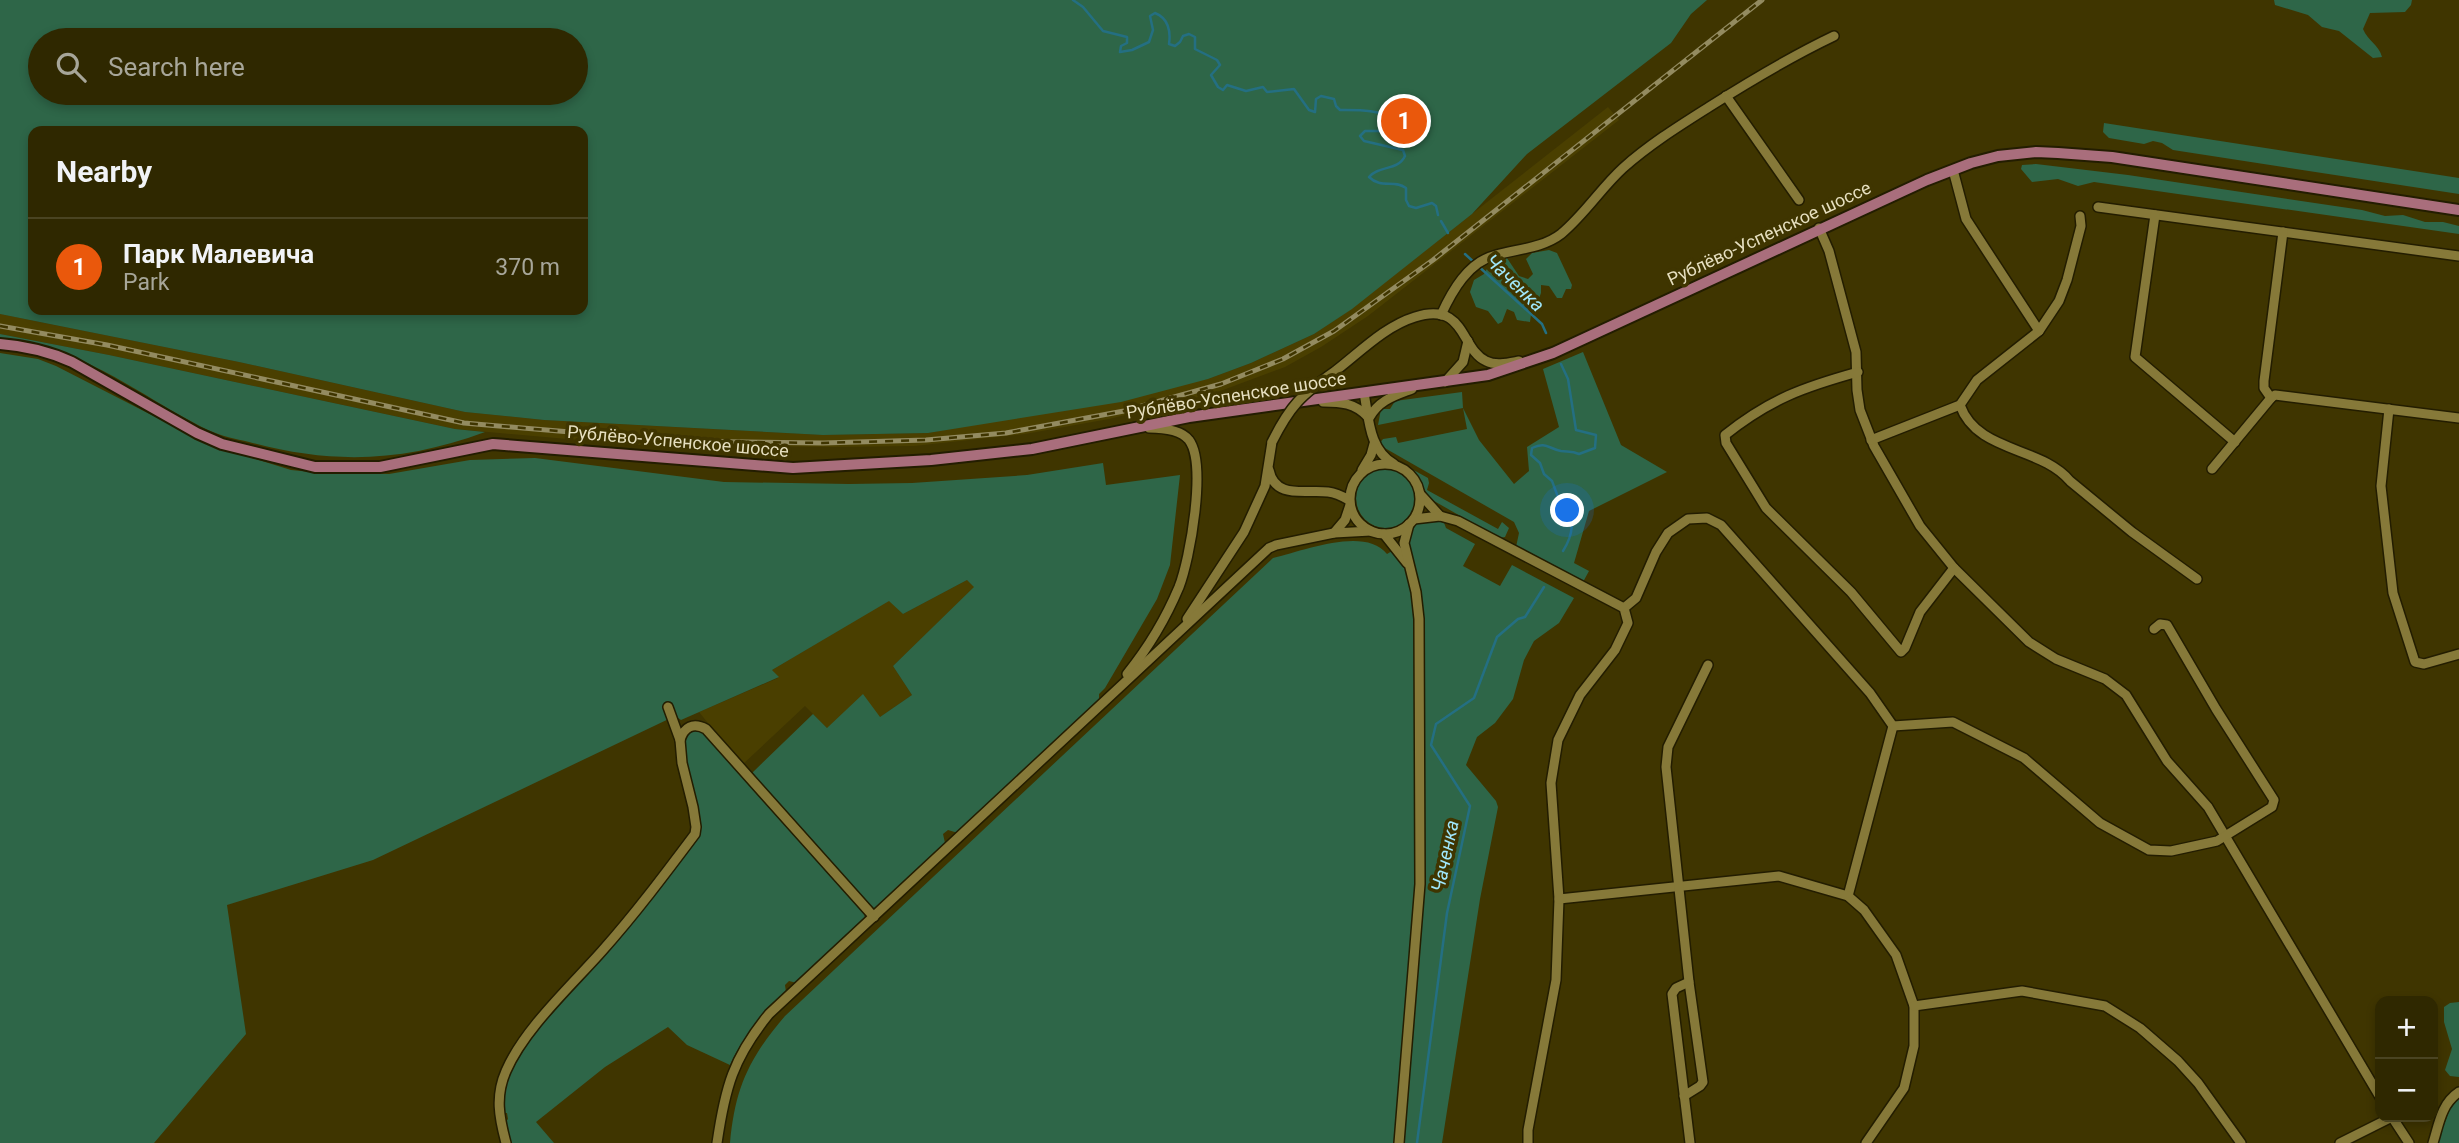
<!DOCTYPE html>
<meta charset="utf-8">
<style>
body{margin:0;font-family:Roboto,sans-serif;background:#3b340f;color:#f1f3f6}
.controls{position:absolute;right:21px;bottom:21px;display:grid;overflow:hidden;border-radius:14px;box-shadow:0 4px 10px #0003}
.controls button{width:63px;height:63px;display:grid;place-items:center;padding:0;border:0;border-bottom:2px solid #4a4422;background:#2f2800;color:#f1f3f6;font:35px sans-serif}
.you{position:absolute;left:1568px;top:511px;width:24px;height:24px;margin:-18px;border:5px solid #fff;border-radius:50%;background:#1a73e8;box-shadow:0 0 0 10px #1a73e833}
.badge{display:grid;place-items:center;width:46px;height:46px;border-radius:50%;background:#ea580c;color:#fff;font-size:23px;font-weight:700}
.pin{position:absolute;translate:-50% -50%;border:4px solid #fff;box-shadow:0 2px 7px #0006}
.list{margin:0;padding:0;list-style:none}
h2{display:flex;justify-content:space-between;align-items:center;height:91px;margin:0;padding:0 28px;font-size:30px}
h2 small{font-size:23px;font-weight:400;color:#a7a699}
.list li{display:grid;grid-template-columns:46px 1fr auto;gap:21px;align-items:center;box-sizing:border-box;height:98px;padding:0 28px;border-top:2px solid #4a4422}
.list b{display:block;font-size:26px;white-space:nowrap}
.list p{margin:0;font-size:23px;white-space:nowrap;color:#a7a699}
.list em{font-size:23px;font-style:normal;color:#a7a699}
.icon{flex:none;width:38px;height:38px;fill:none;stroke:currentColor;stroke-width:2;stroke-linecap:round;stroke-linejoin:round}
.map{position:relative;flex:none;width:2459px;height:1143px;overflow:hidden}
.search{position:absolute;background:#2f2800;box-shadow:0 4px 10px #0003;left:28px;top:28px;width:560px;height:77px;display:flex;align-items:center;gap:18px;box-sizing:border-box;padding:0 24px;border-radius:38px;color:#a7a699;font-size:26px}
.panel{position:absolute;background:#2f2800;box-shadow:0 4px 10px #0003;left:28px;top:126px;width:560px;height:189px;border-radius:14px}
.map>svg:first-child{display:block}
.built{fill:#4a3f00}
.green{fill:#2e6648;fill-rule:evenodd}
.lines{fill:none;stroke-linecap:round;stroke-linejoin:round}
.stream{stroke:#246f82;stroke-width:2.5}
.minor-casing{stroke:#231d00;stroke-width:12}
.major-casing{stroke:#231d00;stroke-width:14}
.minor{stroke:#867939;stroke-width:9}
.major{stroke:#a96e7c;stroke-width:10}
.rail-casing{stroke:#938b60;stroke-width:5}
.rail{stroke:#3f3500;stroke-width:2.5;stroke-dasharray:8;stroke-linecap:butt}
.minor-bridge-casing{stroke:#231d00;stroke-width:12;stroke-linecap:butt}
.minor-bridge{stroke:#867939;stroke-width:9}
.labels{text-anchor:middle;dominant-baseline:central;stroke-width:7;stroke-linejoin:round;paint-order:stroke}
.street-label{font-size:18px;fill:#e6dfbf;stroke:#3f3500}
.water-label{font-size:19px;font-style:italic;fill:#a0e7fb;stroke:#3f3500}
</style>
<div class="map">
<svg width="2459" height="1143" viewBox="0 0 2459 1143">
<rect width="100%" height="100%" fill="#3f3500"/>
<g class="built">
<polygon points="1608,107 1619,120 1368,316 1321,347 1285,367 1215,393 1109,419 1025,434 914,446 833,447 635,445 455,429 109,355 0,334 0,314 239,362 465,412 544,420 823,435 928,433 1208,379 1251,363 1314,334 1351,309"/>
<polygon points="967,580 975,587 893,666 912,695 880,717 827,728 805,706 742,765 699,712 778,678 772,670 889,600 903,614"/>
</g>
<g class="green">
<path d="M0 0H1707L1691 14 1671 43 1527 154 1472 214 1352 309 1314 334 1251 363 1208 379 1121 402 928 433 823 435 544 420 465 412 239 362 0 314ZM40 40H576V93H40ZM33 131H583V310H33Z"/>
<path d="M2274 0H2412L2411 5 2405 12 2370 13 2363 29C2368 41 2379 45 2382 57L2373 58 2339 31 2322 27 2308 15 2275 5Z"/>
<polygon points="2104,123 2459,178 2459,194 2173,150 2162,143 2153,141 2144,144 2109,138 2103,132"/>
<polygon points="2036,164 2128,175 2362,210 2385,216 2403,215 2425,222 2443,222 2459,226 2459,234 2094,182 2078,186 2058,179 2032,182 2021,169 2022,165"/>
<polygon points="1549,250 1557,253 1572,285 1571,289 1566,289 1562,298 1557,298 1549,286 1541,285 1541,293 1538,301 1530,298 1528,301 1531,314 1530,322 1517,320 1514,312 1507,309 1502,322 1498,324 1488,311 1476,307 1470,292 1474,280 1484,274 1488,267 1507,258 1519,276 1528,279 1533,274 1526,259 1532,253"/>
<path d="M0 334 109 355 455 429 485 432C404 462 333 465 249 442 236 439 221 436 208 430 137 395 83 345 0 340Z"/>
<polygon points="1583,352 1621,445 1667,472 1589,511 1574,563 1589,571 1583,582 1516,547 1519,533 1514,522 1383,447 1380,443 1383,439 1396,437 1398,443 1467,429 1463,408 1378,425 1381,409 1390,409 1395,401 1462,392 1463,408 1479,440 1514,484 1529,471 1527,447 1559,427 1543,369"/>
<polygon points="0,353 38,359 56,366 210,445 291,470 321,473 389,474 470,460 535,458 724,482 849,484 912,483 1027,475 1103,463 1106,485 1180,475 1170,565 1157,599 1105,688 1099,694 1099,702 958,833 948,830 943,834 945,843 874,909 753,778 753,772 813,714 827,728 863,694 880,717 912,695 893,666 974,587 967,580 903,614 889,601 772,670 779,677 681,720 675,716 373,860 227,905 246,1034 154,1143 0,1143"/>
<polygon points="1408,467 1428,478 1429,483 1427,490 1498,529 1502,522 1509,528 1505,537 1499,538 1427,497"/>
<circle cx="1386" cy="498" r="30"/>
<path d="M1427 519 1443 520 1446 528 1475 544 1463 566 1500 586 1512 565 1574 598 1559 623 1534 641 1524 660 1513 699 1495 723 1477 737 1466 765 1496 801 1498 807 1480 899 1442 1143H730C735 1088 749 1058 785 1016L1273 558C1303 551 1365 526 1387 554L1407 542 1411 526 1415 521Z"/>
<path d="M693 730 702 731 707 737 864 912 865 919 797 983 789 981 785 985 786 992C764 1014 742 1037 730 1065L687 1045 668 1027 605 1067 536 1122 554 1143H511L505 1123 508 1119 507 1113H503L500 1101 507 1079 530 1039 607 951 698 837 701 821 686 764 684 738Z"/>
<polygon points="2459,1002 2459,1077 2450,1076 2445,1070 2452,1049 2444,1022 2444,1007 2450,1003"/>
<polygon points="2459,1098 2459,1143 2437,1143 2450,1109"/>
</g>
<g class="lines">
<g class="stream">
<path d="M1073 0 1083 7 1103 31 1127 37V43L1121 46 1120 52 1132 50 1149 42 1153 30 1150 16 1155 13C1168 18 1171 31 1169 44L1175 46 1180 42 1183 36 1189 34 1195 37V49L1217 60 1220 65 1211 75 1218 87 1223 90 1227 85 1246 91 1263 87 1267 92 1294 89 1309 110 1315 112 1316 99 1321 96 1334 99 1336 106 1340 110C1358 110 1379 109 1395 120V126L1391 131H1365L1360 136 1364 141 1403 150 1405 156C1398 171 1379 165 1369 177 1381 189 1394 179 1406 188V200L1409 206 1416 208 1432 203 1436 206 1438 215"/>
<polyline points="1441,221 1448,233"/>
<polyline points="1465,254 1542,324 1546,333"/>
<path d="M1561 364 1568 379 1576 430 1596 435 1595 448 1579 454C1572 451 1568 452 1561 451 1549 449 1546 441 1532 448L1531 455 1540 463 1544 474 1552 481 1561 505C1578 515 1572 537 1563 551"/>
<polyline points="1417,1143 1447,913 1470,806 1431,745 1436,724 1474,698 1497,637 1518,619 1525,617 1544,587"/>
</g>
<g class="minor-casing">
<g id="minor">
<polyline points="1726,96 1799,200"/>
<polyline points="1953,170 1966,219 2039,331"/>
<polyline points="2098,207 2459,256"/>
<polyline points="2155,215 2135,357 2235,442"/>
<polyline points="1819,228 1829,251 1856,352 1857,390 1860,410 1874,446 1920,526 1954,568 2029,642 2056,659 2105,679 2126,695 2167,761 2208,807 2380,1097"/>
<path d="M1441 315C1452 291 1468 262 1496 255 1518 249 1543 248 1561 234 1585 214 1601 188 1623 168 1650 144 1679 126 1709 107 1750 81 1790 57 1834 36"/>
<path d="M1334 372C1359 353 1385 326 1415 317 1466 301 1460 349 1486 361 1496 366 1508 363 1519 361"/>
<path d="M1858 372C1804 387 1770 399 1725 435L1726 443 1766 508 1851 592 1901 652 1905 648 1920 612 1954 568"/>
<polyline points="1445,382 1463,362 1468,341"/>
<path d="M1364 393C1369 419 1369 450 1394 464"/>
<polyline points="2271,398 2264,388 2264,381 2283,232"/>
<path d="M1323 402C1341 402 1355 403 1368 417"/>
<path d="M1960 405C1977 453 2041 446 2070 481L2132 532 2197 579"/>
<polyline points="2389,409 2381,486 2393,593 2415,662 2424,664 2459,654"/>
<path d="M1369 418C1379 400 1394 396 1412 389"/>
<polyline points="1871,440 1960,405 1977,380 2039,331 2059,301 2067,280 2081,226 2080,216"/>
<circle cx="1385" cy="499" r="35"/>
<polyline points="2212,469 2271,398 2275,395 2459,418"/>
<path d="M1269 470C1275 500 1306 489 1328 492 1336 493 1342 496 1349 500"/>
<polyline points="1362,470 1371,455 1374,444"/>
<polyline points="1420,494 1440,516"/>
<polyline points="1414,519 1440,516 1458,521 1624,608 1628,623 1615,650 1580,695 1558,740 1551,783 1559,899 1556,980 1528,1130 1528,1143"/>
<polyline points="1334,533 1345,520 1350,505"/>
<polyline points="1384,534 1407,563"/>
<polyline points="1624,608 1636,598 1656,552 1668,533 1688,519 1707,518 1721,525 1870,693 1893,726 1848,896"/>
<polyline points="1187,619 1244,532 1265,486 1272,442"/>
<path d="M1127 674C1148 648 1166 618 1179 587 1190 559 1207 464 1189 440 1180 429 1162 428 1149 428"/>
<polyline points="1893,726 1953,722 2024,758 2100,823 2149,850 2171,851 2217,841 2272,807 2274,800 2216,709 2167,625 2160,624 2154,629"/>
<path d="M680 740C684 727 693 722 706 729L874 917"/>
<polyline points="1559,899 1779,876 1848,896 1864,910 1896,955 1914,1006 1914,1046 1904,1088 1866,1143"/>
<polyline points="1689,982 1676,988 1672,994 1690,1143"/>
<polyline points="1914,1006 2022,991 2105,1006 2140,1028 2178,1061 2198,1083 2241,1143"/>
<polyline points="1684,1096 1700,1086 1703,1082 1689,982 1666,767 1668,747 1708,665"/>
<polyline points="2392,1117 2409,1143"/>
<path d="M506 1143C499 1117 495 1096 506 1071 524 1029 571 986 602 951 635 914 665 874 695 834L696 827 693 807 682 763 680 740 668 707"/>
<path d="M717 1143C725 1088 733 1058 769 1014L1269 548 1276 545 1334 533 1371 531"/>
<polyline points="1399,1143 1420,884 1419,619 1416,592 1404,543 1409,524"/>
<polyline points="2340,1143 2392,1117"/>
<path d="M2433 1143C2439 1124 2441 1104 2459 1092"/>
</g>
</g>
<g class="major-casing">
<path id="major" d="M0 344C26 346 48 351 72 362L197 433 222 444 315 467H380L493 444 793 468 931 460 1032 449 1189 417 1488 375 1553 353 1927 180 1971 163 1998 156 2036 152 2058 153 2112 157 2459 210"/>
</g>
<use href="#minor" class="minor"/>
<use href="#major" class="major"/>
<g class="rail-casing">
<polyline id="rail" points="0,326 107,345 464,423 677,441 823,443 926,440 1006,433 1124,411 1221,384 1283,359 1334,331 1433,260 1762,0"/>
</g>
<use href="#rail" class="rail"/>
<g class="minor-bridge-casing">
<path id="minor-bridge" d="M1272 442C1290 406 1301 395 1334 372"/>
</g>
<use href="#minor-bridge" class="minor-bridge"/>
</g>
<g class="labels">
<g class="street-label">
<text transform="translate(1769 233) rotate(-25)">Рублёво-Успенское шоссе</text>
<text transform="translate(1236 395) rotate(-9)">Рублёво-Успенское шоссе</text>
<text transform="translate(678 441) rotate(5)">Рублёво-Успенское шоссе</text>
</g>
<g class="water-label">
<text transform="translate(1515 283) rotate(44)">Чаченка</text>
<text transform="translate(1445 856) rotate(-78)">Чаченка</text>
</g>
</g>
</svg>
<div class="controls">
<button>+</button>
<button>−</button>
</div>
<div class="you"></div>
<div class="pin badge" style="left:1404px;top:121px">1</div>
<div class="search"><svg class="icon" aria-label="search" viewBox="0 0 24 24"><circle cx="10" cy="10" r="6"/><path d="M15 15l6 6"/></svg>Search here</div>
<section class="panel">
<h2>Nearby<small></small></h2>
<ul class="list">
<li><span class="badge">1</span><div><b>Парк Малевича</b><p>Park</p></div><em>370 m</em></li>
</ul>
</section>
</div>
